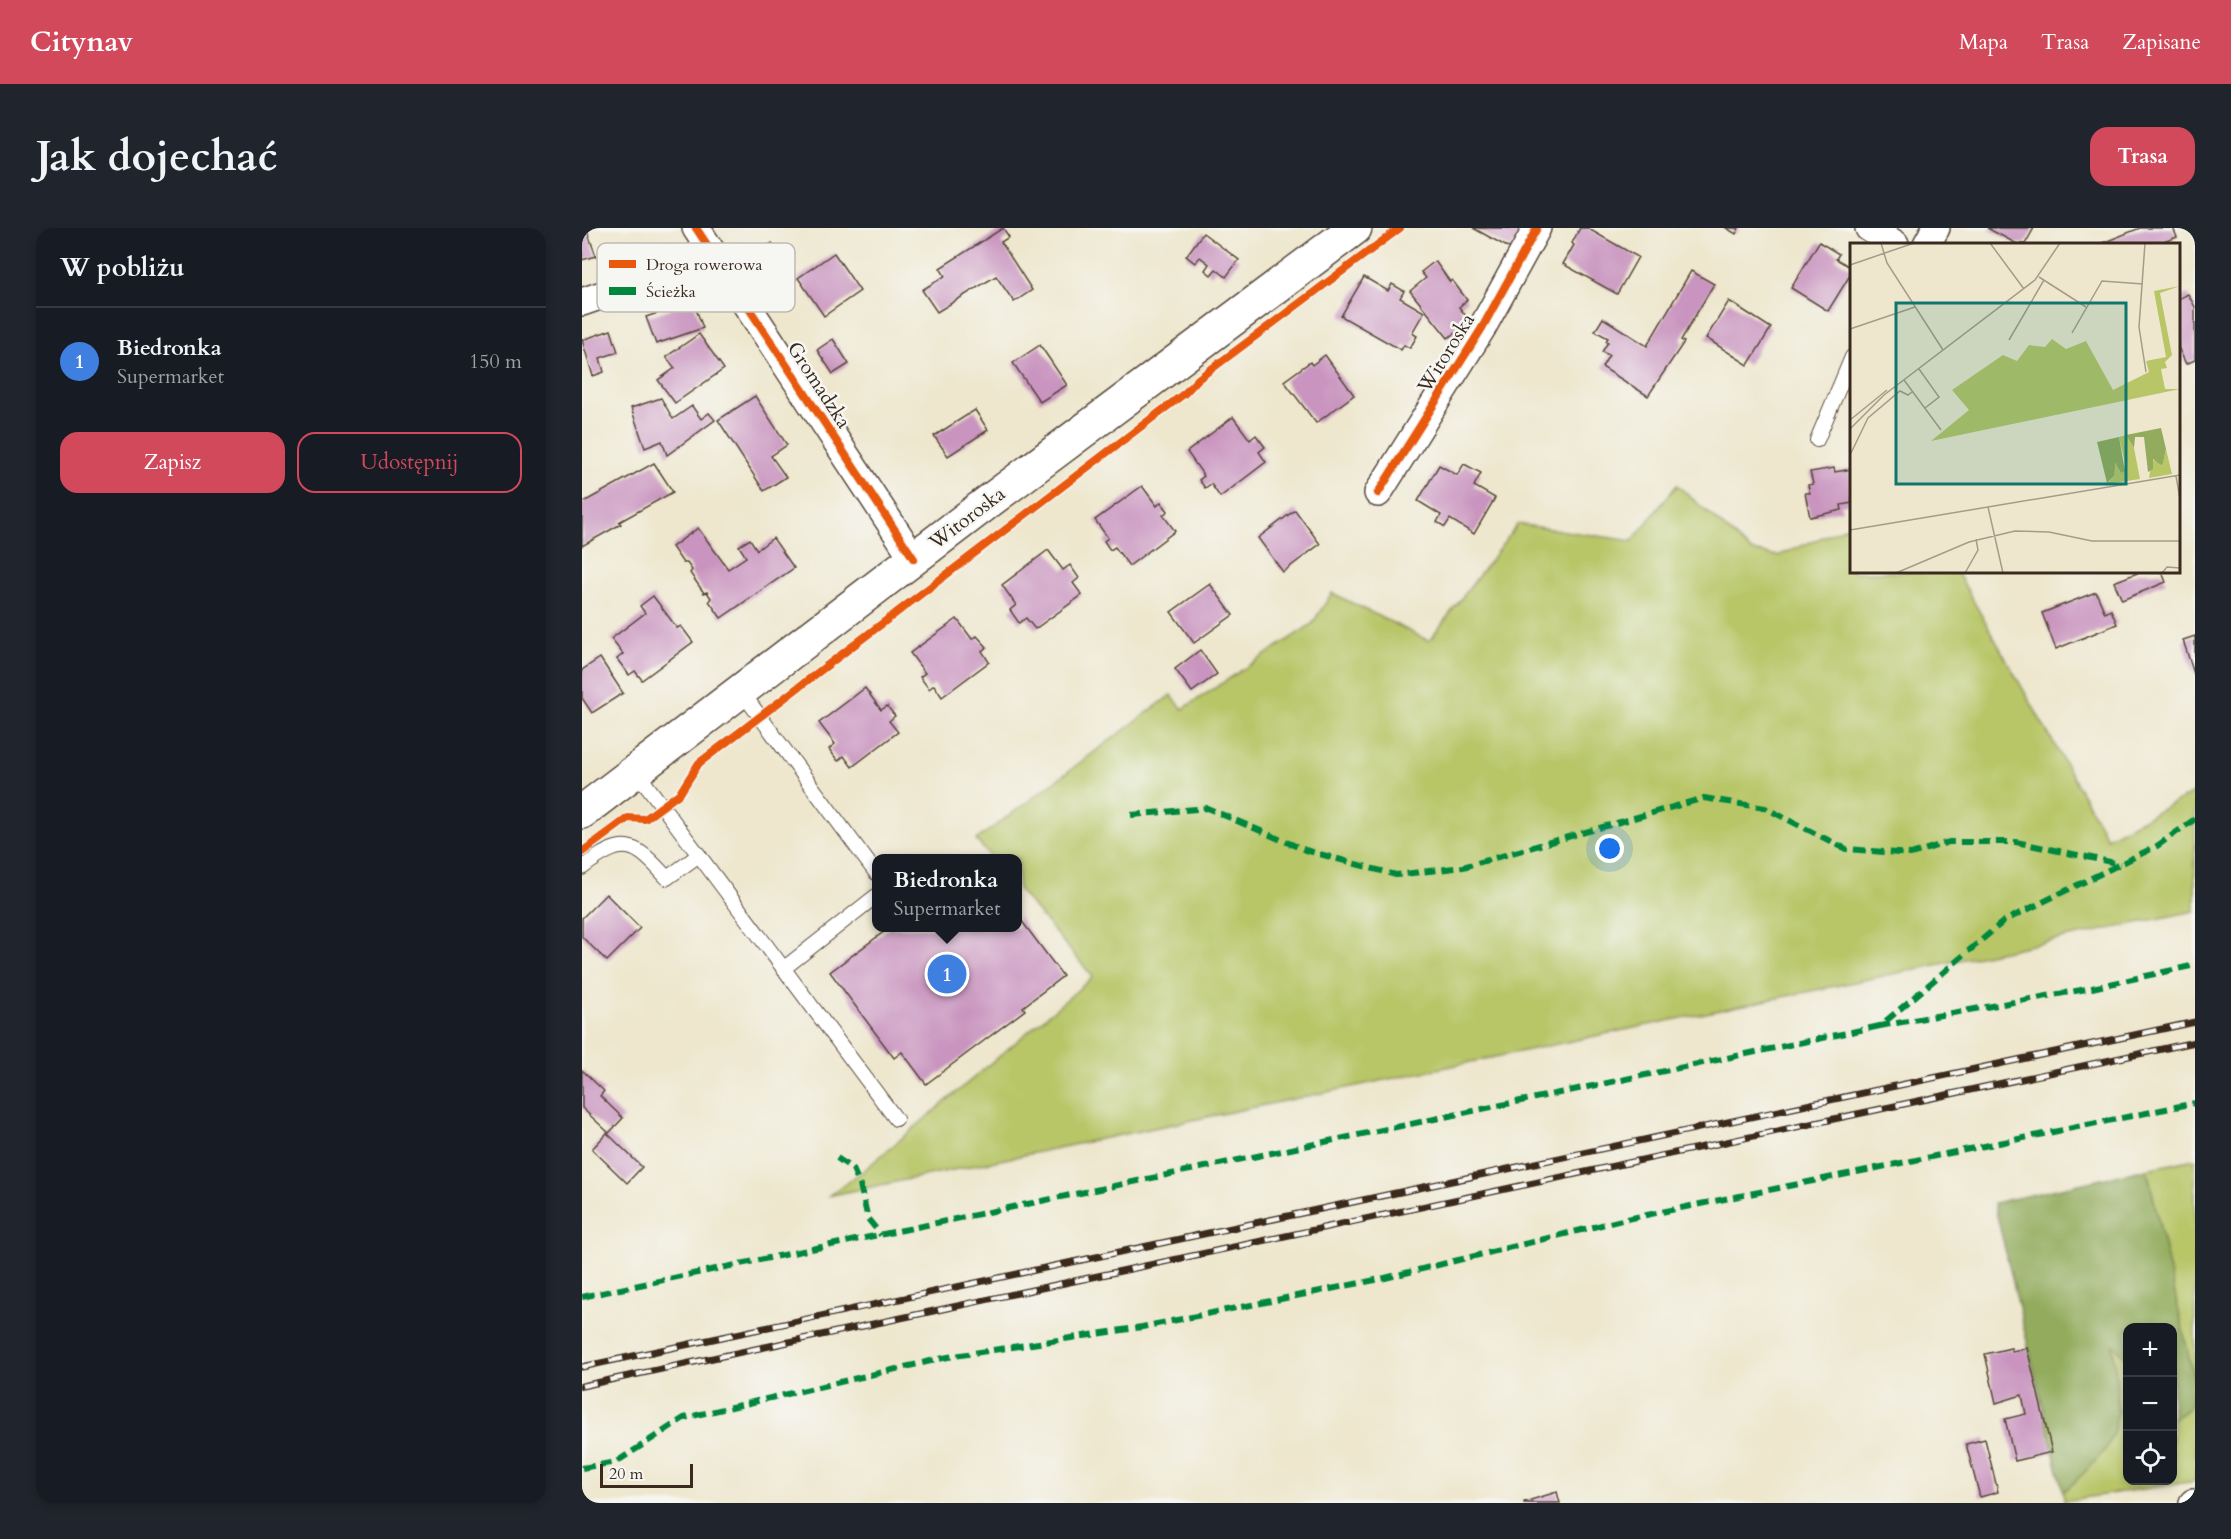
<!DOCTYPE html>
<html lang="pl">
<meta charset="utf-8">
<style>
body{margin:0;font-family:Cardo,serif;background:#20242c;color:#f1f3f6}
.controls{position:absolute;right:18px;bottom:18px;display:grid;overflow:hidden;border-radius:12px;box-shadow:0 3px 9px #0003}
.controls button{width:54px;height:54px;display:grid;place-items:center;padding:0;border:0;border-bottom:2px solid #363941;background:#171b24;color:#f1f3f6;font:30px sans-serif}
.scale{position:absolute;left:18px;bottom:15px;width:93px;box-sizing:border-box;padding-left:6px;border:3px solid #3b2a1e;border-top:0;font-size:16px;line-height:21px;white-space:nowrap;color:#3b2a1e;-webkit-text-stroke:4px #f6f6f2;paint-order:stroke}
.you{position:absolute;left:1028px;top:621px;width:21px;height:21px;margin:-15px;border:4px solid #fff;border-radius:50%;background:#1a73e8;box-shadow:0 0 0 9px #1a73e833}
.badge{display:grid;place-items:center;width:39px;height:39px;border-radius:50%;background:#d1495b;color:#fff;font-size:20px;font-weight:700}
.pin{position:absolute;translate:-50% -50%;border:3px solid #fff;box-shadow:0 2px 6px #0006}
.popup{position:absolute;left:290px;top:626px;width:150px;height:78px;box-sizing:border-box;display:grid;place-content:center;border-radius:12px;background:#171b24;filter:drop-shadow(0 2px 4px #0005);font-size:20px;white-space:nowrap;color:#9ea1a6}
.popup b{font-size:22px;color:#f1f3f6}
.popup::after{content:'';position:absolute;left:50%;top:100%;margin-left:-12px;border:12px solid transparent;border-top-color:#171b24}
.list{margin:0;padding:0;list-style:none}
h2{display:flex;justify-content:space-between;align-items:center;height:78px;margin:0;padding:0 24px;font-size:26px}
h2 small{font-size:20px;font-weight:400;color:#9ea1a6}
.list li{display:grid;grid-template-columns:39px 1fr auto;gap:18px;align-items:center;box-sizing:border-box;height:108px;padding:0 24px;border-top:2px solid #363941}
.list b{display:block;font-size:22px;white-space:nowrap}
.list p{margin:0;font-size:20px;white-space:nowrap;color:#9ea1a6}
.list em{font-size:20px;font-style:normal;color:#9ea1a6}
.actions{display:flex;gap:12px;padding:18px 24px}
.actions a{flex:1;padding:14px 0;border:2px solid #d1495b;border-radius:18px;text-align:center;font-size:21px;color:#d1495b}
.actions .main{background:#d1495b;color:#fff}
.icon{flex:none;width:33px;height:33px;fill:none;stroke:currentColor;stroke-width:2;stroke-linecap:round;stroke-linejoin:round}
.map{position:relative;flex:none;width:1613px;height:1275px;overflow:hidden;border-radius:18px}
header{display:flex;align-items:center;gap:36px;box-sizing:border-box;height:84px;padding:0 30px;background:#d1495b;color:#fff}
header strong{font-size:28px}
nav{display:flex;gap:33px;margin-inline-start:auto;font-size:21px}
.intro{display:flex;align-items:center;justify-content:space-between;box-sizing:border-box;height:144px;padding:0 36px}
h1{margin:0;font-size:42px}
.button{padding:15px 27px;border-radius:18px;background:#d1495b;color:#fff;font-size:21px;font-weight:700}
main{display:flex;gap:36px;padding:0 36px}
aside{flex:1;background:#171b24;border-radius:18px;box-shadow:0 3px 9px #0003}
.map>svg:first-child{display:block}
.green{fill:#b8c668;stroke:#7a7843;stroke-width:1.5}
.forest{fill:#92ab5c;stroke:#666a3d;stroke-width:1.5}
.building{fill:#c994bf}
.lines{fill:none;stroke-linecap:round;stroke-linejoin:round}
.service-casing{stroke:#564638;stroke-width:16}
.minor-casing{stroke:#564638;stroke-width:30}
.secondary-casing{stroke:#564638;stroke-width:36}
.service{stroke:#fff;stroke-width:14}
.minor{stroke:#fff;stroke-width:27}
.secondary{stroke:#fff;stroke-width:33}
.rail-casing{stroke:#3b2a1e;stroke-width:7}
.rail{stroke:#f6f6f2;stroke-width:4.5;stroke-dasharray:14;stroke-linecap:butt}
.quiet{stroke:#00873e;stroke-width:6;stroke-dasharray:12 6;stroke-linecap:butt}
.cycleway-casing{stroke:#f6f6f2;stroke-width:11}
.cycleway{stroke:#e8590c;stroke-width:8}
.labels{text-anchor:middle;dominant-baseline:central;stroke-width:5;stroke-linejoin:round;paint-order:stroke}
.street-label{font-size:20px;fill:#3b2a1e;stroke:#f6f6f2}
.inset-road{fill:none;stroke:#a69b88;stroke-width:1.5}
.view{fill:#0f766e;fill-opacity:0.15;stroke:#0f766e;stroke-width:3}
.inset-edge{fill:none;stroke:#3b2a1e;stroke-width:3}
.key{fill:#f6f6f2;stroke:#beb9b2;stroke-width:1.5}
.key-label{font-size:16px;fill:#3b2a1e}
</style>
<header>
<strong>Citynav</strong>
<nav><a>Mapa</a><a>Trasa</a><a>Zapisane</a></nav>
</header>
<div class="intro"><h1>Jak dojechać</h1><a class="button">Trasa</a></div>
<main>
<aside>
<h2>W pobliżu<small></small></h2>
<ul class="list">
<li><span class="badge" style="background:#3f7fe0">1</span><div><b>Biedronka</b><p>Supermarket</p></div><em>150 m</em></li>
</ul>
<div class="actions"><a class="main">Zapisz</a><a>Udostępnij</a></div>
</aside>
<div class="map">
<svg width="1613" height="1275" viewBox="0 0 1613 1275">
<rect width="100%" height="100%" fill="#f6f6f2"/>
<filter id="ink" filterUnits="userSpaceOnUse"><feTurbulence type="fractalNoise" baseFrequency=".0167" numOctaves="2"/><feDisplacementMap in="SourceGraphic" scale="12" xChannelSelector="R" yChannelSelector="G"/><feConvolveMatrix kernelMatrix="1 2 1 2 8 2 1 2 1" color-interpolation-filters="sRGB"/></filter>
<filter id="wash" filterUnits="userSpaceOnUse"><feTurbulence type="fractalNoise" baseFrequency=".008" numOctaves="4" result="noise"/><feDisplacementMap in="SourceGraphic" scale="24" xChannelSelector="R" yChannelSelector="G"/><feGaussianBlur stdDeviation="1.35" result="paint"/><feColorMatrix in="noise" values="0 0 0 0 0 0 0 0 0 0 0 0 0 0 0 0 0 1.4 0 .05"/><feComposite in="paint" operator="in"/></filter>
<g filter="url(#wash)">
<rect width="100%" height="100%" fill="#eee7ce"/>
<g class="green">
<polygon points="1095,257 1169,323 1196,328 1269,297 1270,344 1375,344 1525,610 1613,564 1613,683 246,968 281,943 511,749 436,661 436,630 410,630 394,612 589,467 601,481 730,396 750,365 847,413 936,296 1050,313"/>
<polygon points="1613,931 1613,1156 1565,941"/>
<polygon points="1531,1116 1545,1130 1546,1252 1590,1252 1591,1191 1607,1180 1613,1157 1613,1253 1482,1273 1481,1264 1492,1255 1536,1183"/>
</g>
<path class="forest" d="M1565 941 1613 1156 1607 1180 1591 1191 1590 1100H1546L1545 1130 1531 1117C1533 1148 1541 1184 1528 1213 1523 1226 1492 1255 1481 1264L1412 975Z"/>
<g id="blocks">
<g class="building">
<polygon points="0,0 4,0 14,28 0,32"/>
<polygon points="421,0 427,9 419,14 450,62 432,74 414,48 355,84 340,62 363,48 358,40"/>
<polygon points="891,0 941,0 929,21"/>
<polygon points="998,0 1005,0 1056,29 1035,66 981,36 992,17 990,15"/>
<polygon points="1144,0 1157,0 1154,6"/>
<polygon points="1405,0 1452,0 1443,16 1435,16"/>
<polygon points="1558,0 1591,0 1595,9 1576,16 1518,16"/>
<polygon points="621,5 657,32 644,49 634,41 629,47 623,42 627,36 618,29 613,35 604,28"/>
<polygon points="1237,14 1257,26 1254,31 1270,40 1270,44 1246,83 1209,60"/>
<polygon points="190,15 214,51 198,62 174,26"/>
<polygon points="252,25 278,63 242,88 216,50"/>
<polygon points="853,33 868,54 870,52 885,72 877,79 884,88 877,103 866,110 828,63 844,50 839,44"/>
<polygon points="1109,43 1132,56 1099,112 1102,114 1066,168 1020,139 1027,127 1020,124 1026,114 1024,113 1026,110 1013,103 1021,90 1065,118"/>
<polygon points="782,49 806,63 810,56 822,63 818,70 842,84 830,105 835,108 828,120 822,117 819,122 759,88"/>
<polygon points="1606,66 1613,79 1613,132 1604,136 1596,119 1596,71"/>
<polygon points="111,73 121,100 74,116 64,89"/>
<polygon points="1147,73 1189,100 1166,137 1124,110"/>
<polygon points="29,102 36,124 18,130 22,144 11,148 0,112"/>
<polygon points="117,106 142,141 93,175 76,152 93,140 84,129"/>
<polygon points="251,111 267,136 251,146 235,122"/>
<polygon points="458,117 485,157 458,174 431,135"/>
<polygon points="743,127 772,167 734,195 702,153 728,134 730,137"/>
<polygon points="173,168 205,217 189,228 204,249 182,263 136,192"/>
<polygon points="79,170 91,191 110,178 119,191 127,185 133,192 85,227 80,213 63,220 49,180"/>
<polygon points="393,182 406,202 366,228 352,208"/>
<polygon points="651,189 668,212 674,207 683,219 677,224 684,234 638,269 629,256 623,260 617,252 622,248 605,224"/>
<polygon points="72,235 91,264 37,294 39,296 0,318 0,275"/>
<polygon points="882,236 899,245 892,258 913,270 892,306 868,291 863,299 855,294 859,287 836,273 857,237 875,247"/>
<polygon points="1252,240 1253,244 1270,241 1270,275 1259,277 1260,282 1228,289 1223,265 1228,265 1226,257 1231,256 1228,244"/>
<polygon points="560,258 575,278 579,274 586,283 581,287 593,303 547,338 533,319 528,322 522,313 526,310 513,292"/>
<polygon points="713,282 738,316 701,344 676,310"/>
<polygon points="116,300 146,341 164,329 157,318 168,311 175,322 191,310 212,340 139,390 127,373 129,370 125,364 122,365 108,345 110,342 105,335 101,335 90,319"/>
<polygon points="466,322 481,342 488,337 497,350 491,355 500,367 453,401 444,390 437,395 428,382 434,377 420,357"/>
<polygon points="1558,344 1580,344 1584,354 1540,372 1532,354"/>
<polygon points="628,356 651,387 612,415 589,384"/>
<polygon points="1514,364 1523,385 1529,382 1535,396 1474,421 1460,385"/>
<polygon points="71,368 95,400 99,398 111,414 60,452 53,443 47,447 35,431 41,426 29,411 63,385 58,378"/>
<polygon points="375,391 390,411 395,408 405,419 400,423 407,434 360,469 352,457 347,461 338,449 343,445 328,425"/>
<polygon points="1613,408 1613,449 1601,412"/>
<polygon points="618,422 635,446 610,464 593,441"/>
<polygon points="18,430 41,465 10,485 0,470 0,442"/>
<polygon points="283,460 299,482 305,478 313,488 307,493 316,504 270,539 262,528 256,533 247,521 253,516 237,495"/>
<polygon points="24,666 58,700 25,733 0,709 0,690"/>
<polygon points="436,688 481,748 441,779 443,782 344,856 320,824 312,830 248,744 307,700 436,700"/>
<polygon points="0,842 22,863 18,868 41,890 27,905 0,880"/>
<polygon points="25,905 60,939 45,955 10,921"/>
<polygon points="1429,1120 1430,1123 1445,1120 1470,1224 1433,1233 1423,1191 1444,1186 1440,1167 1414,1175 1403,1126"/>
<polygon points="1403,1211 1416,1264 1398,1269 1384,1216"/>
<polygon points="975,1264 978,1275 942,1275 942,1274"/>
</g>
</g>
</g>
<g filter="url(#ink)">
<use href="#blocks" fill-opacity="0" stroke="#564638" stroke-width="1.5"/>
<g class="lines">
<g class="service-casing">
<g id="service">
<polyline points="1235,212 1270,129"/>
<polyline points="159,463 294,645"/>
<polyline points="54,543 314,891"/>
<path d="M0 640C42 608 52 613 85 650L117 627"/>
<polyline points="201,741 294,668"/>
</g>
</g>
<g class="minor-casing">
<g id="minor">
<polyline points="114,0 332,331"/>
<polyline points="1287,0 1313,16"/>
<polyline points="1345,16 1354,0"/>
<polyline points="0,74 133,28"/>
<polyline points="796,265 900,100 955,0"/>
<polyline points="1611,1275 1613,1275"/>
</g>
</g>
<g class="secondary-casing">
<polyline id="secondary" points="0,584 406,274 773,0"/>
</g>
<use href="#service" class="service"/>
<use href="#minor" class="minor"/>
<use href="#secondary" class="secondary"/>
<g class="rail-casing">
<g id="rail">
<polyline points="0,1139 1613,794"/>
<polyline points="0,1158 1613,814"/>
</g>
</g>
<use href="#rail" class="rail"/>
<g class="quiet">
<polyline points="549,587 625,580 723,622 814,647 881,639 1122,570 1183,580 1264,621 1329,626 1367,614 1434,614 1538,636"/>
<polyline points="1613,591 1575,618 1422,693 1298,798 1510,760 1613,737"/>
<polyline points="255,930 271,941 278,957 286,991 299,1007"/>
<polyline points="0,1069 1298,798"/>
<polyline points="0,1240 34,1234 102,1190 366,1129 560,1099 803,1050 1040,992 1613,875"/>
</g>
<g class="cycleway-casing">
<g id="cycleway">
<polyline points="114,0 332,331"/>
<polyline points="796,265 900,100 955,0"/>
<polyline points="0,624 46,590 63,591 98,565 117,535 603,165 616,151 818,0"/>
</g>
</g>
<use href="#cycleway" class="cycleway"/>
</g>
</g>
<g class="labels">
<g class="street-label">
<text transform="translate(864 125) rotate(-58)">Witoroska</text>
<text transform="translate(237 157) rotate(57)">Gromadzka</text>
<text transform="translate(385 290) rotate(-37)">Witoroska</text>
</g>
</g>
<g transform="translate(1268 15)">
<rect width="330" height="330" fill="#eee7ce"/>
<path d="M330 43 310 50 322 112 315 119 317 125 311 126 315 146H330L81 198 119 167 102 147 153 112 167 118 179 102 195 104 202 96 216 106 236 98 263 147 299 129 296 118 316 114 304 48ZM276 192 284 205 290 236 257 241 264 233V219L271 230 276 224 269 194ZM316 206 322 231 299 235 302 217 313 219Z" fill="#b8c668"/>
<path d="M311 185 316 206 313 220 311 222 303 216V226L298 229 294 194H285L284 205 276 192ZM269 194 275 228 271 230 265 220 264 233 257 240 247 199Z" fill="#92ab5c"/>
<path class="inset-road" d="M31 0 37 20 93 107M140 0 174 46M295 0 289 84 296 129M0 22 64 0M189 34 236 64M0 86 65 64M222 90 252 38 293 41M159 97 194 37M69 126 89 154 75 165M54 137 91 187M0 177 37 147M0 186 34 152 185 37 210 0M1 210 18 175 50 148 58 152 62 149M326 233 330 256M138 264 153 330M0 287 330 232M46 330 119 299 165 288 199 289 242 298H330M115 330 128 307 126 296M312 330 317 324 330 325"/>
<path class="view" d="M46 60H276V241H46Z"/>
<rect width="330" height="330" class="inset-edge"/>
</g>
<rect x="15" y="15" width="198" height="69" rx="9" class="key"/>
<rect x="27" y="32" width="27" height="8" fill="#e8590c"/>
<rect x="27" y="59" width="27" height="8" fill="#00873e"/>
<g class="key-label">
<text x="64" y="42">Droga rowerowa</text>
<text x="64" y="69">Ścieżka</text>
</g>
</svg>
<div class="controls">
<button>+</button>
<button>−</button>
<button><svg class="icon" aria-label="locate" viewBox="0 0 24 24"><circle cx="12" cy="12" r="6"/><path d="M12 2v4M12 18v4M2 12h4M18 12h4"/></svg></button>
</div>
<div class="scale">20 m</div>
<div class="you"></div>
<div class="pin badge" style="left:365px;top:746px;background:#3f7fe0">1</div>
<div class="popup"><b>Biedronka</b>Supermarket</div>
</div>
</main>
